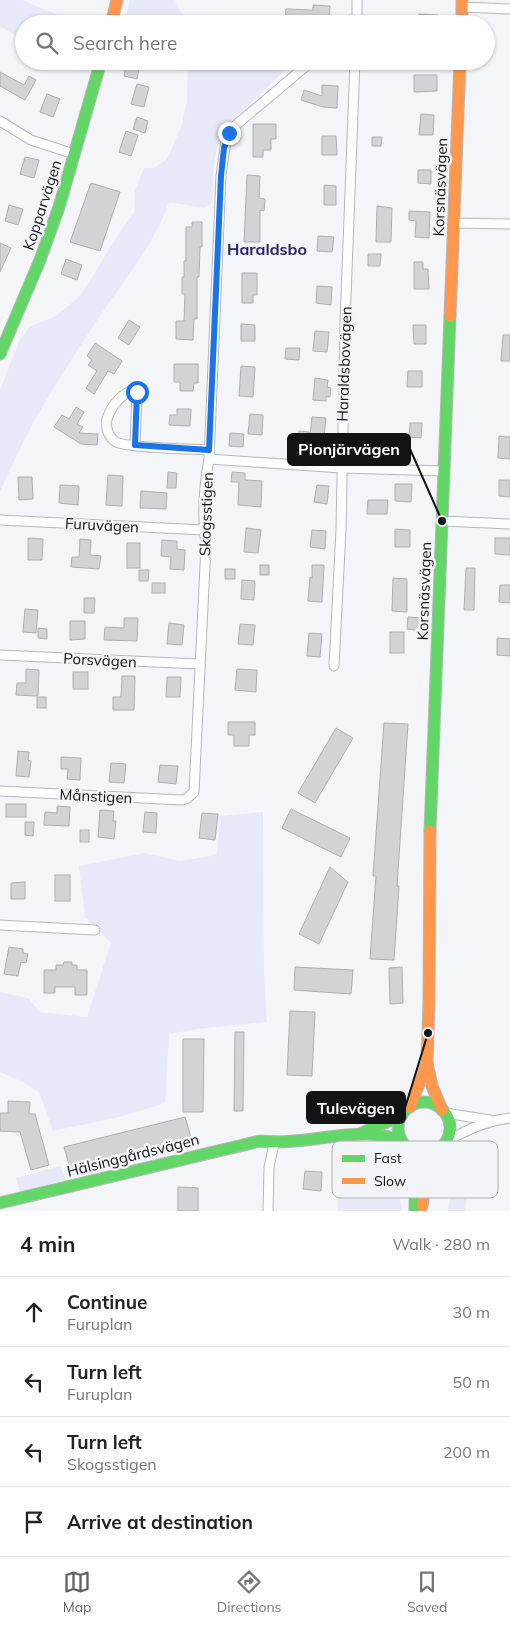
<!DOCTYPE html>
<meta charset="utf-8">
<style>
body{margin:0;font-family:Mulish,sans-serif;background:#f2f2f2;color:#222}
.stop{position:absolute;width:15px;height:15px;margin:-11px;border:4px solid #1a73e8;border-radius:50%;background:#fff}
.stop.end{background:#1a73e8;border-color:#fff;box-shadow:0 1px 5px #0008}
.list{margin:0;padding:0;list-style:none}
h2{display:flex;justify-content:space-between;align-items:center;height:65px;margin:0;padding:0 20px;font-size:21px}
h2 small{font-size:16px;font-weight:400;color:#767676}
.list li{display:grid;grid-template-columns:32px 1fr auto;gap:15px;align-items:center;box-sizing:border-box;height:70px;padding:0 20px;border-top:1px solid #e0e0e0}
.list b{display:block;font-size:19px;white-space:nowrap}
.list p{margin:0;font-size:16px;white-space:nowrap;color:#767676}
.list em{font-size:16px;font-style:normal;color:#767676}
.icon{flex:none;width:28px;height:28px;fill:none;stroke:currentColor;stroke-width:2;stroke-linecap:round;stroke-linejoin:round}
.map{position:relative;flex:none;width:510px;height:1211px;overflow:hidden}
.search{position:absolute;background:#fff;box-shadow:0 1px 4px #0004;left:15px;right:15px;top:15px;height:55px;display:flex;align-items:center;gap:12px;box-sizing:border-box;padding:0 18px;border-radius:28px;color:#767676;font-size:19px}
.sheet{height:345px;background:#fff}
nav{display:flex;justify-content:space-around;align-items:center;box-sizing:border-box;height:70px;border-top:1px solid #e0e0e0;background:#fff;font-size:14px;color:#767676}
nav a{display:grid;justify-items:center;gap:2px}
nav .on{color:#626265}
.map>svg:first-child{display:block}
.green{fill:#e7e9f8}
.building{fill:#d2d3d6;stroke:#afafb2}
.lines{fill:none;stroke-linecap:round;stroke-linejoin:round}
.street-casing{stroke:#b6b7ba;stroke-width:11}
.fast-casing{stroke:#b6b7ba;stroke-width:13}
.slow-casing{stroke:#b6b7ba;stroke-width:13}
.street{stroke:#fdfefe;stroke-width:9}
.fast{stroke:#63d668;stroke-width:11}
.slow{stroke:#ff974d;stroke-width:11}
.route{stroke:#1a73e8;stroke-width:6}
.labels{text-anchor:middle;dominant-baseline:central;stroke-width:5;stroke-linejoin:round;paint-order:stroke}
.street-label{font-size:15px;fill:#131315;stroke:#f3f4fa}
.neighbourhood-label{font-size:16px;font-weight:bold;fill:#292660;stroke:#f3f4fa}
.key{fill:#f3f4fa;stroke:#b0b0b5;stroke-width:1}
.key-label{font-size:14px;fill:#131315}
.leader{fill:none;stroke:#131315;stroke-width:2}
.callout-dot{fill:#131315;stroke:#f3f4fa;stroke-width:2}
.callout{fill:#131315;stroke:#131315;stroke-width:2}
.callout-label{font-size:16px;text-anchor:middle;font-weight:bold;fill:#fff}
</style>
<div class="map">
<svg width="510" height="1211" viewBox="0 0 510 1211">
<rect width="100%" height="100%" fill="#f4f5f9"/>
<g class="green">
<polygon points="0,0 22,0 80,24 24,24 24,40 0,26"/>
<polygon points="130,0 175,0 180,11 192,24 137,24 125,19"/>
<path d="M186 61H281L287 68 224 129 217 148 214 165 212 203 205 208 169 202C153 248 120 284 94 325 72 358 51 391 32 425 20 447 11 469 0 491V390L20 339 31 326 56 316 80 296 122 229 134 213 135 191 144 168H154L167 159 175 141 181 127 187 101 188 64Z"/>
<polygon points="263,812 264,973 267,1022 198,1029 169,1034 165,1103 119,1117 53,1131 39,1092 23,1082 0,1072 0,992 28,998 40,1012 87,1017 111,943 85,917 79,866 144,853 180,861 217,855 220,816"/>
<polygon points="472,1146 465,1211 448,1211 453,1165 462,1147"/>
<polygon points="340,1152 382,1153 398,1179 402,1211 338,1211"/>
<polygon points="60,1166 66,1180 20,1192 16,1178"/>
</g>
<g class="building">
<polygon points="313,5 330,6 329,24 285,24 286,9 313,10"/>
<polygon points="419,14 438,15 438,24 418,24"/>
<polygon points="126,66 139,69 137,79 124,76"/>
<polygon points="0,72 24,85 29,76 36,80 25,100 0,86"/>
<polygon points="414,75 437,75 437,91 414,92"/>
<polygon points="137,84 149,87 144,107 131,104"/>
<polygon points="322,85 338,86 337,108 323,107 301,100 304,90 322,96"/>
<polygon points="47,94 60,99 53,117 40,112"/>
<polygon points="421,114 434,115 433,135 419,135"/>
<polygon points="137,117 148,121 145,133 133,129"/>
<polygon points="253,124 276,124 276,139 271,139 271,150 263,150 263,157 253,157"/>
<polygon points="126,131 138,135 131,156 119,152"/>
<polygon points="322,136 336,136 337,155 322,155"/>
<polygon points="372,137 382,137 381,146 372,146"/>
<polygon points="25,157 39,160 34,178 20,174"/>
<polygon points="418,170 431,170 431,184 418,183"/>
<polygon points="247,175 260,176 259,198 265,199 264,211 260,210 260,242 244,242"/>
<polygon points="91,183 120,192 100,251 70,242"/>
<polygon points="324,185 336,186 336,205 324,205"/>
<polygon points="9,205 23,209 18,225 5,221"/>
<polygon points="377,206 392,208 391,242 376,242"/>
<polygon points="409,211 430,212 429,238 415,237 416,221 409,220"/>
<polygon points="192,222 202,222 202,247 200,247 199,277 197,277 197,319 194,319 193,340 176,339 176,321 184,321 185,294 182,294 182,277 184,277 184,261 186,261 186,227 192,227"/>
<polygon points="318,236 334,237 332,252 317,251"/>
<polygon points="0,243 11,248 0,272"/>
<polygon points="368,254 381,254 380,266 368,266"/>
<polygon points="66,259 82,265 77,280 61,274"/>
<polygon points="414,262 423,262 423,269 428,269 429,289 414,289"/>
<polygon points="242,273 257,273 257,295 253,295 253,303 242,303"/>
<polygon points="317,286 332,287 331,305 316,303"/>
<polygon points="129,320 140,327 129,345 118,338"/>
<polygon points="241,324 255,325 255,341 241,341"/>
<polygon points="413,325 426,325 426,344 414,344"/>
<polygon points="315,331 329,332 327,352 313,351"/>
<polygon points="503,335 510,335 510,361 501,361"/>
<polygon points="95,343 122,361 114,374 108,371 94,394 86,388 97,371 88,365 92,360 87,356"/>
<polygon points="286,348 300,348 299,360 285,359"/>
<polygon points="174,364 198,364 198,383 194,383 193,391 180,391 180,382 174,382"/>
<polygon points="241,366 255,367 253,397 239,396"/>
<polygon points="408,371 422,371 422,387 407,387"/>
<polygon points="315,378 328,380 327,387 331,388 330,397 326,396 326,401 313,400"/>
<polygon points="76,407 84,412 77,424 83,427 79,433 98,434 97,445 81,444 54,427 62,415 69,419"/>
<polygon points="177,409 191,409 190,426 169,425 170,415 177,415"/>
<polygon points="250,414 263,415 262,435 248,434"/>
<polygon points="312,417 326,418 324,437 310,436"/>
<polygon points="410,423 422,423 421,438 409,437"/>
<polygon points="299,431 309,432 308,444 298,444"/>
<polygon points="230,433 244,434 243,447 229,446"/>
<polygon points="499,436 510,437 510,459 498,458"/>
<polygon points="168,472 177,473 176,488 167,488"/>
<polygon points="232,472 245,473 245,480 262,481 261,507 238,505 239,482 231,482"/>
<polygon points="108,475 123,476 122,506 106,505"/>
<polygon points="18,477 32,477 33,499 19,500"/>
<polygon points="499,480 510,480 510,497 499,496"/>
<polygon points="395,484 412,484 411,502 395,501"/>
<polygon points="60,485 79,486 78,505 59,503"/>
<polygon points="317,485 329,486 327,504 314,502"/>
<polygon points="141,491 167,493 166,509 140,508"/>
<polygon points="368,500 388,500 387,514 367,514"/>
<polygon points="246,528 261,530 258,553 244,552"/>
<polygon points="395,529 410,530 410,547 395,547"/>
<polygon points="312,530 326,531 325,549 310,547"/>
<polygon points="28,538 43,539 42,560 28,560"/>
<polygon points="495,538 510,538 510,555 495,554"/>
<polygon points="80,539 91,540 90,555 101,556 99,569 71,567 72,557 79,557"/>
<polygon points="162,540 177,541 177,549 185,550 184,570 170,569 171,557 161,556"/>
<rect x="127" y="543" width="13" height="25"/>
<rect x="260" y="565" width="9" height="10"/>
<polygon points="312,565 324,565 322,602 308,601 310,577 312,578"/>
<polygon points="466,568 475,568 474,610 464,610"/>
<rect x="225" y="569" width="10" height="10"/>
<polygon points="139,570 149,570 148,581 139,581"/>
<polygon points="393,578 407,579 407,612 392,611"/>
<polygon points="242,580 255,581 254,600 241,599"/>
<rect x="152" y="583" width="13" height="10"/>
<polygon points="500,585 510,585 510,603 499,602"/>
<polygon points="84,598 95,598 94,613 84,613"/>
<polygon points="25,609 38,610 36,633 23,632"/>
<polygon points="408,617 423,618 422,631 407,629"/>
<polygon points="124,618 138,618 137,641 104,640 105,627 124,628"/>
<polygon points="70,621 85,621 85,639 70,640"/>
<polygon points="169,623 184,625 182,645 167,644"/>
<polygon points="240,624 255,625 253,645 238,644"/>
<polygon points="38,628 47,629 47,639 38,638"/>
<rect x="390" y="632" width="14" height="21"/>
<polygon points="309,633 322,634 320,657 307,656"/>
<polygon points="497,638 510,639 510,656 497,655"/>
<polygon points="26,669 39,670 38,696 16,695 17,683 26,683"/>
<polygon points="237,669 257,670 256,692 235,690"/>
<rect x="73" y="672" width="15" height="17"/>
<polygon points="122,676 135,676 134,710 113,710 113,697 121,697"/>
<polygon points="167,677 181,677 180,697 166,697"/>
<rect x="37" y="697" width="9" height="11"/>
<polygon points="228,722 255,722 255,735 249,735 249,746 234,746 234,735 228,735"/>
<polygon points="384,723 408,724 397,886 399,886 394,960 370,959 376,876 373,876"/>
<polygon points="336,728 353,738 315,803 298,793"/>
<polygon points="18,751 29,752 28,760 31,761 29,777 16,776"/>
<polygon points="61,757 81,758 80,780 67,779 68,769 61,769"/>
<polygon points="111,763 126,764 124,783 109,782"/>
<polygon points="160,765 178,766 176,784 158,782"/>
<rect x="6" y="804" width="20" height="13"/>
<polygon points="57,806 70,807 69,826 44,825 45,812 57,813"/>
<polygon points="291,809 350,838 341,857 282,828"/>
<polygon points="100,810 114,811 113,821 116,821 114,839 98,837"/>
<polygon points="145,812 157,813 156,833 143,832"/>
<polygon points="202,813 218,814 215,840 199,838"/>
<polygon points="25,822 34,822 33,836 25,835"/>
<rect x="80" y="830" width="9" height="12"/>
<polygon points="330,867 348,882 319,944 299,934"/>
<rect x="55" y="875" width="15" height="26"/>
<polygon points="25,882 25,899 11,899 11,883"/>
<polygon points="9,947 23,949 23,953 28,954 26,963 21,962 18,976 4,974"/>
<polygon points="64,962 72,962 72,965 77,965 77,970 87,970 87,995 75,995 75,987 55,987 55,993 44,993 44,970 56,970 56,965 63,965"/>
<polygon points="295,967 353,970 351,994 294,990"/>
<polygon points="402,967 403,1003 390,1004 389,968"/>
<polygon points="290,1011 315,1012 312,1076 287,1075"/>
<polygon points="235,1032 244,1032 243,1111 234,1111"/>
<polygon points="183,1039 204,1039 203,1112 183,1112"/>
<polygon points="8,1101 30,1102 29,1114 35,1114 49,1165 31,1170 20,1132 0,1131 0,1113 8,1113"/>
<polygon points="185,1117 191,1137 70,1168 64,1147"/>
<polygon points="305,1171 322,1172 321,1191 303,1189"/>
<polygon points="178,1187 198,1188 198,1211 178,1211"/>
</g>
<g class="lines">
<g class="street-casing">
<g id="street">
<polyline points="357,0 357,24"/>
<polyline points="462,7 510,9"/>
<polyline points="197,21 212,24"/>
<polyline points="295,61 303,67"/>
<polyline points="0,121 31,140 74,154"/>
<polyline points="453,223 510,224"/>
<path d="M135 445 137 393 133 390C122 394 113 404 109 414 104 423 107 437 116 442 127 448 192 449 209 450"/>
<polyline points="209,459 341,468 444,471"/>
<polyline points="0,520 204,530"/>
<polyline points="442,521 510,524"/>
<polyline points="0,655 199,664"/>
<polyline points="334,666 341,530 345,323 355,61"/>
<path d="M0 791 182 800 186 799 194 792 206 545C202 517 204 486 209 459L221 176 226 140 236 125 312 61"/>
<polyline points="0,925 95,930"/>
<polyline points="445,1113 490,1120"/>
<path d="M446 1142C467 1129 486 1121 510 1118"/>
<polyline points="268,1211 269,1167 274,1144"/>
</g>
</g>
<g class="fast-casing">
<g id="fast">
<polyline points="0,354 40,260 59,207 101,61"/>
<polyline points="430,831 450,316"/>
<circle cx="424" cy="1128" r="26"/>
<polyline points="362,1133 402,1115"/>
<polyline points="408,1149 415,1186 415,1211"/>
<path d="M0 1203 260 1141C296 1145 330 1134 366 1134 378 1134 389 1137 401 1140"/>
</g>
</g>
<g class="slow-casing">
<g id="slow">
<polyline points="462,0 462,24"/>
<polyline points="111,24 117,0"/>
<polyline points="450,316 460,61"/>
<polyline points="430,831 429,1002 427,1063 432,1086 442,1110"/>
<polyline points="410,1107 427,1063"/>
<polyline points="422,1206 428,1164 434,1153"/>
</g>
</g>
<use href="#street" class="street"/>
<use href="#fast" class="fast"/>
<use href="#slow" class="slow"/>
</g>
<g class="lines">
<polyline class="route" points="137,392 135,445 209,450 221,176 224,148 229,133"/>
</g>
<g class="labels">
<g class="street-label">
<text transform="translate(440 187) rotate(-88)">Korsnäsvägen</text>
<text transform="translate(42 205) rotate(-72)">Kopparvägen</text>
<text transform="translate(344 364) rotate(-88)">Haraldsbovägen</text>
<text transform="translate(206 514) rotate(-88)">Skogsstigen</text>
<text transform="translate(102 525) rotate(3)">Furuvägen</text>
<text transform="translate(424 591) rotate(-88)">Korsnäsvägen</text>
<text transform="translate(100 660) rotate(3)">Porsvägen</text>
<text transform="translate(96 796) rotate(3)">Månstigen</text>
<text transform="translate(133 1155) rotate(-14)">Hälsinggårdsvägen</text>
</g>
<g class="neighbourhood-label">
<text x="267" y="249">Haraldsbo</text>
</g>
</g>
<rect x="332" y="1141" width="166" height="57" rx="8" class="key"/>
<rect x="342" y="1155" width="23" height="7" fill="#63d668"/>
<rect x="342" y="1178" width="23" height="6" fill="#ff974d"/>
<g class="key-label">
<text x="374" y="1163">Fast</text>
<text x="374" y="1186">Slow</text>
</g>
<path class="leader" d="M442 521L410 449M428 1033L405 1108"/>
<g class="callout-dot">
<circle cx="442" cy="521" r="5"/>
<circle cx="428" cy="1033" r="5"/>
</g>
<g class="callout">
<rect x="288" y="434" width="122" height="31" rx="5"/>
<rect x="307" y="1092" width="98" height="31" rx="5"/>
</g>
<g class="callout-label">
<text x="349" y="455">Pionjärvägen</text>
<text x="356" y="1114">Tulevägen</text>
</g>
</svg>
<div class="stop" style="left:137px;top:392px"></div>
<div class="stop end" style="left:229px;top:133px"></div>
<div class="search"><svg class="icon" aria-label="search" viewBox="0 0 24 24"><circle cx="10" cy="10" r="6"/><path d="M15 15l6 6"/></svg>Search here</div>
</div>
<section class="sheet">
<h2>4 min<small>Walk · 280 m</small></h2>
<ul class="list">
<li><svg class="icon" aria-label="ahead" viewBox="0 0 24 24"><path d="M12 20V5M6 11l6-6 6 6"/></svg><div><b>Continue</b><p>Furuplan</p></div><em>30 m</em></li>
<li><svg class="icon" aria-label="left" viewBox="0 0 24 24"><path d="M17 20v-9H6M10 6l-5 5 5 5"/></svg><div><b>Turn left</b><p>Furuplan</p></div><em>50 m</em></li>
<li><svg class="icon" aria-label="left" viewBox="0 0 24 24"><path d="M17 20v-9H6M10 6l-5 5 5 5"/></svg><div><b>Turn left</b><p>Skogsstigen</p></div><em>200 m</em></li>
<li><svg class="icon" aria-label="arrive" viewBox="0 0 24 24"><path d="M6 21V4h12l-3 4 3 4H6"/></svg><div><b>Arrive at destination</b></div></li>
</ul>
</section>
<nav>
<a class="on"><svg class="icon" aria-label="map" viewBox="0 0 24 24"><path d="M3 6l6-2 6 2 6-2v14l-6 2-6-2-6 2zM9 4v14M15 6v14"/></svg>Map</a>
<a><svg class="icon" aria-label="directions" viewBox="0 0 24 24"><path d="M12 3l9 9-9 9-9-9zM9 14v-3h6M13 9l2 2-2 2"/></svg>Directions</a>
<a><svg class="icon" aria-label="saved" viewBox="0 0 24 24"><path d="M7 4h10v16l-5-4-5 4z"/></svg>Saved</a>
</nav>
